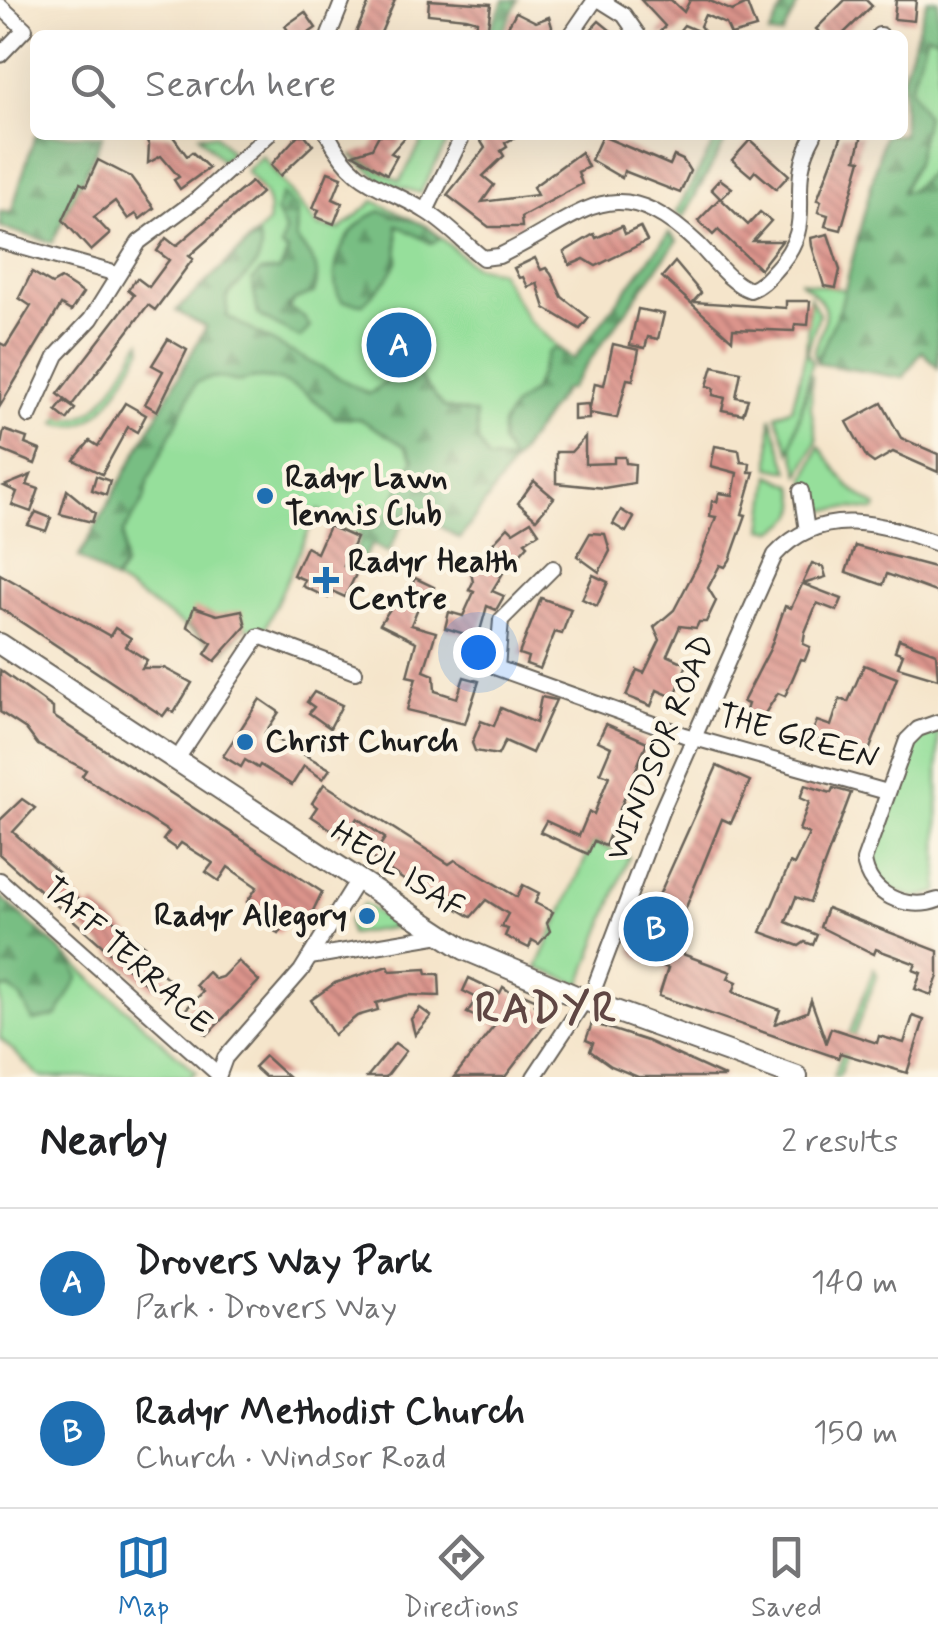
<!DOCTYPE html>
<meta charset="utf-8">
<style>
body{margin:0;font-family:Mynerve,sans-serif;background:#f2f2f2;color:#202124}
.you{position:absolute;left:478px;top:652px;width:35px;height:35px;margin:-25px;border:8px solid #fff;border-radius:50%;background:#1a73e8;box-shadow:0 0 0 15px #1a73e833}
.badge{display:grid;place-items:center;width:65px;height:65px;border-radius:50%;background:#1f6fb2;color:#fff;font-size:32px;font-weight:700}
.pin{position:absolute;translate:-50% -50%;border:5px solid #fff;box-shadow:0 2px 10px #0006}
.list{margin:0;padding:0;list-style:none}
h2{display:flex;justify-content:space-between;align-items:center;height:130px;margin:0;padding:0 40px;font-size:42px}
h2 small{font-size:32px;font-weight:400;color:#757577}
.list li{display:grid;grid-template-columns:65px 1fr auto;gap:30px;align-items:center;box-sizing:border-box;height:150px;padding:0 40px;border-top:2px solid #e0e0e0}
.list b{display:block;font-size:38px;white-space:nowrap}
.list p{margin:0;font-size:32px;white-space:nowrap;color:#757577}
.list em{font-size:32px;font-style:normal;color:#757577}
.icon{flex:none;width:55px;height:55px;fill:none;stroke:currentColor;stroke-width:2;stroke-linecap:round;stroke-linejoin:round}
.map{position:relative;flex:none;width:938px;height:1077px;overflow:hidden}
.search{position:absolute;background:#fff;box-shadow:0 10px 40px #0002;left:30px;right:30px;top:30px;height:110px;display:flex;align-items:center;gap:25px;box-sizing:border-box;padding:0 35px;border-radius:15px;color:#757577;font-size:38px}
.sheet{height:430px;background:#fff}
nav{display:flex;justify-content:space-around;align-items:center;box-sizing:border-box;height:140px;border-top:2px solid #e0e0e0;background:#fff;font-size:28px;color:#757577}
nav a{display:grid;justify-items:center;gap:5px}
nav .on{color:#1f6fb2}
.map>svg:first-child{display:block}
.green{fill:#96df9b;stroke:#597e5c;stroke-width:2.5}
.forest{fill:url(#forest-firs);stroke:#4a6d50;stroke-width:2.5}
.garden{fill:url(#garden-dots);stroke:#597e5c;stroke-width:2.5}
.building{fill:url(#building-back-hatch)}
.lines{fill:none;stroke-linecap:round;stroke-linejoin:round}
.minor-casing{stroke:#686259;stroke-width:18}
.secondary-casing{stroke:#686259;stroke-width:24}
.minor{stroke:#fff;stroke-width:14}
.secondary{stroke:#fff;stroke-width:20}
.poi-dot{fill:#1f6fb2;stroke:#fcf5e5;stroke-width:4}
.labels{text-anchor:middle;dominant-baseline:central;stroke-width:9;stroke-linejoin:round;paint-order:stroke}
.poi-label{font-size:32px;font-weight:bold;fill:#1c1c1c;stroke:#fcf5e5;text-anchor:start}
.street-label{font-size:32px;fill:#1c1c1c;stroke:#fcf5e5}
.district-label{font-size:42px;font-weight:bold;letter-spacing:2.5px;fill:#5f4643;stroke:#fcf5e5}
</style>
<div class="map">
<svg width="938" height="1077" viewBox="0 0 938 1077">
<defs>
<pattern id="forest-firs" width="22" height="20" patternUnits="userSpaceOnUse" patternTransform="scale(2.5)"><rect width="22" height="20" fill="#78be83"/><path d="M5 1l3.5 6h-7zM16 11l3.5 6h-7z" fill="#629a6a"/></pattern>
<pattern id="garden-dots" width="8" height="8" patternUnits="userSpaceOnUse" patternTransform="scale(2.5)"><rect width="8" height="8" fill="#96df9b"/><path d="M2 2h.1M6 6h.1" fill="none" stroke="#81bf85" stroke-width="1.8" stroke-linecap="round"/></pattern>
<pattern id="building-back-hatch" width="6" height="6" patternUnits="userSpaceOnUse" patternTransform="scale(2.5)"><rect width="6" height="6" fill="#dc948c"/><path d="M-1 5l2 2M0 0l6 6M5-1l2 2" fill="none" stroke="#b27872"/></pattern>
</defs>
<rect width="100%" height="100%" fill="#fcf5e5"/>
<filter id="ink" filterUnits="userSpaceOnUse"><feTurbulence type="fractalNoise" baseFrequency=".01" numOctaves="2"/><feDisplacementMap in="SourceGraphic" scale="20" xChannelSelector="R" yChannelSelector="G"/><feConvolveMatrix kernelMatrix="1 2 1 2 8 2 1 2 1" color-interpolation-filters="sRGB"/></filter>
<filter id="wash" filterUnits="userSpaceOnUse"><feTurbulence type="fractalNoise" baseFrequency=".0048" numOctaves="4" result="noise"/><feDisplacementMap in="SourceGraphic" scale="40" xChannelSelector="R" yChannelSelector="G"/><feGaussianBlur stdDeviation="2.25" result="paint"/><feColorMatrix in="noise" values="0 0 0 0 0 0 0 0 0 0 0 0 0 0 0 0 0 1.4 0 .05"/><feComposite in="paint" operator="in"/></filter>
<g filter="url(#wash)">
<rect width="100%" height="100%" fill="#f5e5cb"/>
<g class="green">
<path d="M927 0H938V368L922 351 903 378 816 363 820 354 815 358 814 352C828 313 834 307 799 281L845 290 884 135H903V77Z"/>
<polygon points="199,135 215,135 231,152 222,161"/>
<polygon points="426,135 451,135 420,193 385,183 351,155 400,181"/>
<path d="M262 156 318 226 340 230 374 201 430 228 473 266 499 271 528 320 580 367 460 539 411 507 388 553 318 510 265 629 244 628 224 652 79 557 206 327 176 311 268 223C272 198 262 189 246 171Z"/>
<polygon points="810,297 819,314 807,352 812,362 790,452 776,415 792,408 806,352"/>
<polygon points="812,374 811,408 817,440 800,475 792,445"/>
<polygon points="771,417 789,471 770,467"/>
<polygon points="819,446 849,487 877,507 875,511 853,508 812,511 806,479"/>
<path d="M770 475 794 486C802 512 796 519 774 531L763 529Z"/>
<polygon points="938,730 938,892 916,898 889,889 877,878 871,852 910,750 924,734"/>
<polygon points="593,842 629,857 581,984 537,968"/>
<polygon points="5,901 196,1072 189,1077 40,1077 0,1038 0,906"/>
<polygon points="364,904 398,927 350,934 348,921"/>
</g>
<g class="forest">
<polygon points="504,0 518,0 501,35 487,35"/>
<polygon points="760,0 800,0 782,35 769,35 786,1"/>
<polygon points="927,0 938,0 938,38 927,34 910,88 926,116 916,163 902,192 910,191 938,164 938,368 922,351 903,378 816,363 840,308 884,135 903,135 903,77"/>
<polygon points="35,135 103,135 52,243 0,227 0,211 11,213"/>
<polygon points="718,135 729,135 683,218 676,212"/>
<path d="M282 194 297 210 296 239C311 256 323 268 314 293L295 300 288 308 303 316 310 327 300 338 258 315 252 281 260 272 280 270 288 251 281 248 285 230 276 212Z"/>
<path d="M381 211C400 218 428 220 440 239L431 243 397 225 398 260 388 278 363 304 342 301C322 273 347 221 381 211Z"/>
<path d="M669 233 677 241 569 389 563 390 460 539 411 507 388 553 372 544 359 567 354 557 364 527 383 524C397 504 399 478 414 460L406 447 360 419 335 418C315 399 288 376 258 378 249 378 241 383 234 381 218 377 212 375 196 383L149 479 144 500 123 533 124 567 114 581 79 557 206 327 176 311 257 235C272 261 240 280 226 298L228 317 369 394 405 368 413 369 444 407 476 414 478 441 488 459 512 461 501 442 502 425 514 406 533 391 548 352 556 348 573 360Z"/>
<polygon points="0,896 69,958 79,977 57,1016 33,1021 21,998 9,988 0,989"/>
</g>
<g class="garden">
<path d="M141 341 142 349C123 378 99 440 56 423L61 416C96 432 124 367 141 341Z"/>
<polygon points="874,968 877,974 839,1076 833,1077"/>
</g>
<g id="blocks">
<g class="building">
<polygon points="370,0 395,0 380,35 355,35"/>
<polygon points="429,0 491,4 487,35 476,35 477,21 466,18 428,14"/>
<polygon points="641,0 671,0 684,12 690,0 708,0 732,11 747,4 756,28 731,35 726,24 705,15 700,26 707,35 684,25 676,35 657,35 665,26"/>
<polygon points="845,0 866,0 872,6 842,35 822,35 816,29"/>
<polygon points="896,0 916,0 914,21 894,19"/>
<polygon points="305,12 316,28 306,35 291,35 285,26"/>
<polygon points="516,12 536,22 549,17 552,27 548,35 515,35 506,30"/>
<polygon points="599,21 616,35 586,35"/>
<polygon points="144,135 172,135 187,156 192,152 209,168 180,189 174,180 179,177 161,156 148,163 149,145"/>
<polygon points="298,135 305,135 313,145 280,176 271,165"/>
<polygon points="379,135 407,135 391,153 397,156 387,174 353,154 372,148"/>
<polygon points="477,135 519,135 505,143 507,147 501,151 504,156 483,176 494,185 482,202 537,195 533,187 581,152 588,167 578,172 582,184 521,217 522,227 489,227 447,195 485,148"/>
<polygon points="842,135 862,135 856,159 861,160 841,230 825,226 828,215 818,212 821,201 817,200"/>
<polygon points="602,136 670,165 674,156 683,160 690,171 680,193 624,171 622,178 591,160"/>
<polygon points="750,140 789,175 776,189 755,171 751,176 732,160"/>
<polygon points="98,160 131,177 154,208 140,219 136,214 128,219 115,201 94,217 110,234 91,251 63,220 80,183 86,186"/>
<polygon points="328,172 342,177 333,199 342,203 334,224 316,217 319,210 313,208"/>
<polygon points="720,179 732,188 721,199 748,225 760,212 771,221 753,241 782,241 760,269 718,230 713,235 698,221 720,198 711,189"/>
<polygon points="251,182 261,193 189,256 193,259 155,310 148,305 72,405 58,394 134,295 128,290 137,278 149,287 169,260 157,251 166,238 176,246"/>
<polygon points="622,226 625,234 640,227 647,241 596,266 584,259 570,265 564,252 594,234 596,238"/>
<polygon points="828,234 840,270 836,288 824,286 812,246 811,238"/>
<polygon points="535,258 541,270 546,268 551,274 562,297 589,318 580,329 545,308 537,283 528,287 523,277 519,278 514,268"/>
<polygon points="675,262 701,293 693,302 786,308 786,301 810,301 808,325 795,324 794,331 733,329 732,340 662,277"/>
<polygon points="32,272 52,284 61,279 83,293 71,311 61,305 0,406 0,343 6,346 31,306 19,298"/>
<polygon points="638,309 664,314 658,339 648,337 645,348 630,345"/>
<polygon points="168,339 187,350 157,411 145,404 163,371 152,365"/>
<polygon points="613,344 639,350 633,380 627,379 617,418 589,413 589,419 574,420 574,405 588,404 589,412 595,383 604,385"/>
<polygon points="713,366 741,372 736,397 748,399 743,414 722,410 725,398 713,395 714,388 707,386"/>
<polygon points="64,401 75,409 67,420 56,411"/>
<polygon points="125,403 146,415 137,432 128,427 102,474 74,460 90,441 98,446"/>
<polygon points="882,403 901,438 938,454 938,472 893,452 874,463 867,458 847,422"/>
<polygon points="4,430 27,438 25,444 40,450 35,464 0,450"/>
<polygon points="585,437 585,464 614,463 614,457 625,457 626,463 635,464 634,483 604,488 556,483 556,452 571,452"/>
<polygon points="715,446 739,450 741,462 750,463 749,472 754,472 742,514 746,515 730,560 725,567 720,565 708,588 716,601 706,622 699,622 696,628 680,626 667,655 687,664 677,691 673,697 657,690 651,706 626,696 637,670 644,673 660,640 654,627 674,610 699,562 716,517 710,516 712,501 717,502 719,493 733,495 737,473 711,466"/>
<polygon points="31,475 27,485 39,489 31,512 12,505 17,492 4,486"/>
<polygon points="96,476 110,481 106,495 92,490"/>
<polygon points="534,481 554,498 536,519 518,503"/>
<polygon points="67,490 95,513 92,522 60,514"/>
<polygon points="621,510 634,518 626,532 613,524"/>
<polygon points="36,512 51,518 46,531 28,525"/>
<polygon points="531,521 539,533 525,542 528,545 511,564 493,543 508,527 513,532"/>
<polygon points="329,526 356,538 344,566 357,572 345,597 332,591 328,598 302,586 305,580 293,575 306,547 317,553"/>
<polygon points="590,533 605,534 610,551 599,572 577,556"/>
<polygon points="855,546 938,568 938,593 887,574 883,585 846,572"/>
<polygon points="477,561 503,573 492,591 504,596 496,610 487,606 478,638 445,628 449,612 463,616 474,592 469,590 473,582 469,563"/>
<polygon points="812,563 823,567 826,577 803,584 842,599 837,611 817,603 805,632 803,644 810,647 805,660 801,659 785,696 778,693 757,726 743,720 748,704 743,702 770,649 785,606 791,608"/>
<polygon points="0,574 110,636 115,628 131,638 125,646 147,660 142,668 164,668 192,683 174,713 168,709 163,716 0,608"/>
<polygon points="593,575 608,582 597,606 582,599"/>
<polygon points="415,578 434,587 428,601 422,598 411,625 436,632 424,671 434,675 435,691 457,698 464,677 479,681 465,724 407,710 416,678 407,676 416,642 380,624 394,603 403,606"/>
<polygon points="541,598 571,609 562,634 555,632 540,669 526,664 528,657 519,654"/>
<polygon points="194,607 217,615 242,610 246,626 215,661 205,654 212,643 187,626"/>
<polygon points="899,639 936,653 938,679 898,667 903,654 895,651"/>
<polygon points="864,665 897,678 866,759 811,735 817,721 831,726 840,699 848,702"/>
<polygon points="0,670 53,708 53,716 322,892 308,921 294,912 279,934 250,914 254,907 247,902 257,887 228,867 219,881 206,872 213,863 181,843 176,849 163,840 169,832 82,776 86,770 38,745 26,729 0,712"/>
<polygon points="314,692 342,705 330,728 309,713 314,707 307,702"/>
<polygon points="541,697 556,700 532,753 505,741 498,755 475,751 472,743 481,721 494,726 501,708 536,723"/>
<polygon points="260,699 279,712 265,733 330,769 323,779 304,766 292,785 260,765 258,768 245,760 241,767 223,756"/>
<polygon points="606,724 647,742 605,846 594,841 588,854 540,832 546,821 579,836 589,812 594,814 609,776 600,773 611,747 598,741"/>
<polygon points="717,766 750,781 731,823 722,819 669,949 731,972 728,978 737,982 733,992 780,1010 775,1024 807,1012 811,1000 826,1042 831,1028 877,1043 879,1036 904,1043 913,1016 924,1020 907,1073 840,1053 838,1058 659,996 668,968 637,957 632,951 634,935 651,900 656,902"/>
<polygon points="324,784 449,864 455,860 517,897 523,885 539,893 535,903 553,912 547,923 550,931 539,944 532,940 529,948 505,936 508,929 501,927 508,914 486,900 471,917 416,884 414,887 372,858 385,838 357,818 344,838 311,816 317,807 312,803"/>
<polygon points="805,785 831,793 833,788 851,793 810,902 796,897 786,922 817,935 813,945 805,942 799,946 761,932 790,863 794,865 809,834 799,830 809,802 800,798"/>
<polygon points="22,799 35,808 13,832 59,873 55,878 89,909 94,904 144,946 139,952 174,984 165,994 156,986 152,990 0,855 0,820"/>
<polygon points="827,908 938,951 938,976 931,995 915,989 921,973 913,970 916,964 876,949 874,954 820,927"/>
<polygon points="238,961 259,981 207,1035 183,1012 203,992 196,985 208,972 215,979 222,977"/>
<polygon points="388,966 390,971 426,969 427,974 439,974 440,996 407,995 376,1003 378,1010 357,1016 334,1035 311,1000 335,983"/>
<polygon points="469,978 500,993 503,987 518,998 521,993 537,1000 534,1005 551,1017 505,1077 454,1077 495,1025 467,1013 477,998 463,991"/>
<polygon points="420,1008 431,1016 415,1035 411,1019"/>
<polygon points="592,1023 647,1041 726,1077 638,1077 611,1066 590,1051 593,1043 586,1040"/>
<polygon points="395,1043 406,1051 386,1077 367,1077"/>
<polygon points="265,1056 288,1077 265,1077 254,1067"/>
</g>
</g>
</g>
<g filter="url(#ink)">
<use href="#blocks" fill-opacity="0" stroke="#686259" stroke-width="2.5"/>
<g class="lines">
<g class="minor-casing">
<g id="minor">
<polyline points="600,0 624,15 638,35"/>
<polyline points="0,6 25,29 0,55"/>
<polyline points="329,35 343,0"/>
<polyline points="571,35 595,0"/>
<polyline points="879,35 881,35"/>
<path d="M328 135C356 189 383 184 427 212 448 225 464 243 483 258L499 256C584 216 613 164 698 244 713 259 730 283 750 290 761 286 767 279 775 270 822 220 782 192 814 135"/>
<polyline points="426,211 463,135"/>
<polyline points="0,241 117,274"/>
<polyline points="29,416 57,355 91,319 139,242 197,199 268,135"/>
<polyline points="801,491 807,531"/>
<polyline points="553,568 501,620 497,668 684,735 887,792"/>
<path d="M938 722 918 729 907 740 864 860C868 894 907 912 938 900"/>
<polyline points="175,762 259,636 355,672"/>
<polyline points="0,880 218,1074"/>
<polyline points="310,957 441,935"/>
<path d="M589 1002 661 812 775 555C821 504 882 523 938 544"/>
<polyline points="218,1077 225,1058 301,971 357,881"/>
<polyline points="534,1077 585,1000"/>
</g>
</g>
<g class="secondary-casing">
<polyline id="secondary" points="0,644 464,949 585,1000 797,1077"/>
</g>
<use href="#minor" class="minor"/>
<use href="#secondary" class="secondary"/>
</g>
</g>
<g class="poi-dot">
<circle cx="265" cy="496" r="10"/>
<path d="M321 565h10v10h10v10h-10v10h-10v-10h-10v-10h10z"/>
<circle cx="245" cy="742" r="10"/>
<circle cx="367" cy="916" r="10"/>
</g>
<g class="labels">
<g class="poi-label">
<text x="285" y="478">Radyr Lawn<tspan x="285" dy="37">Tennis Club</tspan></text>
<text x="348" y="562">Radyr Health<tspan x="348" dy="37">Centre</tspan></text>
<text x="265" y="742">Christ Church</text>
<text x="347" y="916" text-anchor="end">Radyr Allegory</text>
</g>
<g class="street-label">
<text transform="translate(798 738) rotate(16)">THE GREEN</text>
<text transform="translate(661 748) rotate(-68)">WINDSOR ROAD</text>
<text transform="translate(397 870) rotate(33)">HEOL ISAF</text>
<text transform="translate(127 956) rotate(42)">TAFF TERRACE</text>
</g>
<g class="district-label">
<text x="547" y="1010">RADYR</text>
</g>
</g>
</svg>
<div class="you"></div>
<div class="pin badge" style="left:399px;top:345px">A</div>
<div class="pin badge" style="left:656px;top:929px">B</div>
<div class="search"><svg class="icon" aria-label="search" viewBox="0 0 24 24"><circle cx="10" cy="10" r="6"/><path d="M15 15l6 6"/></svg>Search here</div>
</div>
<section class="sheet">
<h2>Nearby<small>2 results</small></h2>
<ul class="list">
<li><span class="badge">A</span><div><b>Drovers Way Park</b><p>Park · Drovers Way</p></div><em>140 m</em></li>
<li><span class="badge">B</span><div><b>Radyr Methodist Church</b><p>Church · Windsor Road</p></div><em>150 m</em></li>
</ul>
</section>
<nav>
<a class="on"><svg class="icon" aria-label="map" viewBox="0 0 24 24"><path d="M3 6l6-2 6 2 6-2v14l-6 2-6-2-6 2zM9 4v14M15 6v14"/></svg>Map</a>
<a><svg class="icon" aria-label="directions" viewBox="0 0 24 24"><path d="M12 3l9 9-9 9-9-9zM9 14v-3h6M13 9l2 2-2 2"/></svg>Directions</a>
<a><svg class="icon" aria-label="saved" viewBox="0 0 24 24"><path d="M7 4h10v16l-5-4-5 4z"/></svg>Saved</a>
</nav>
